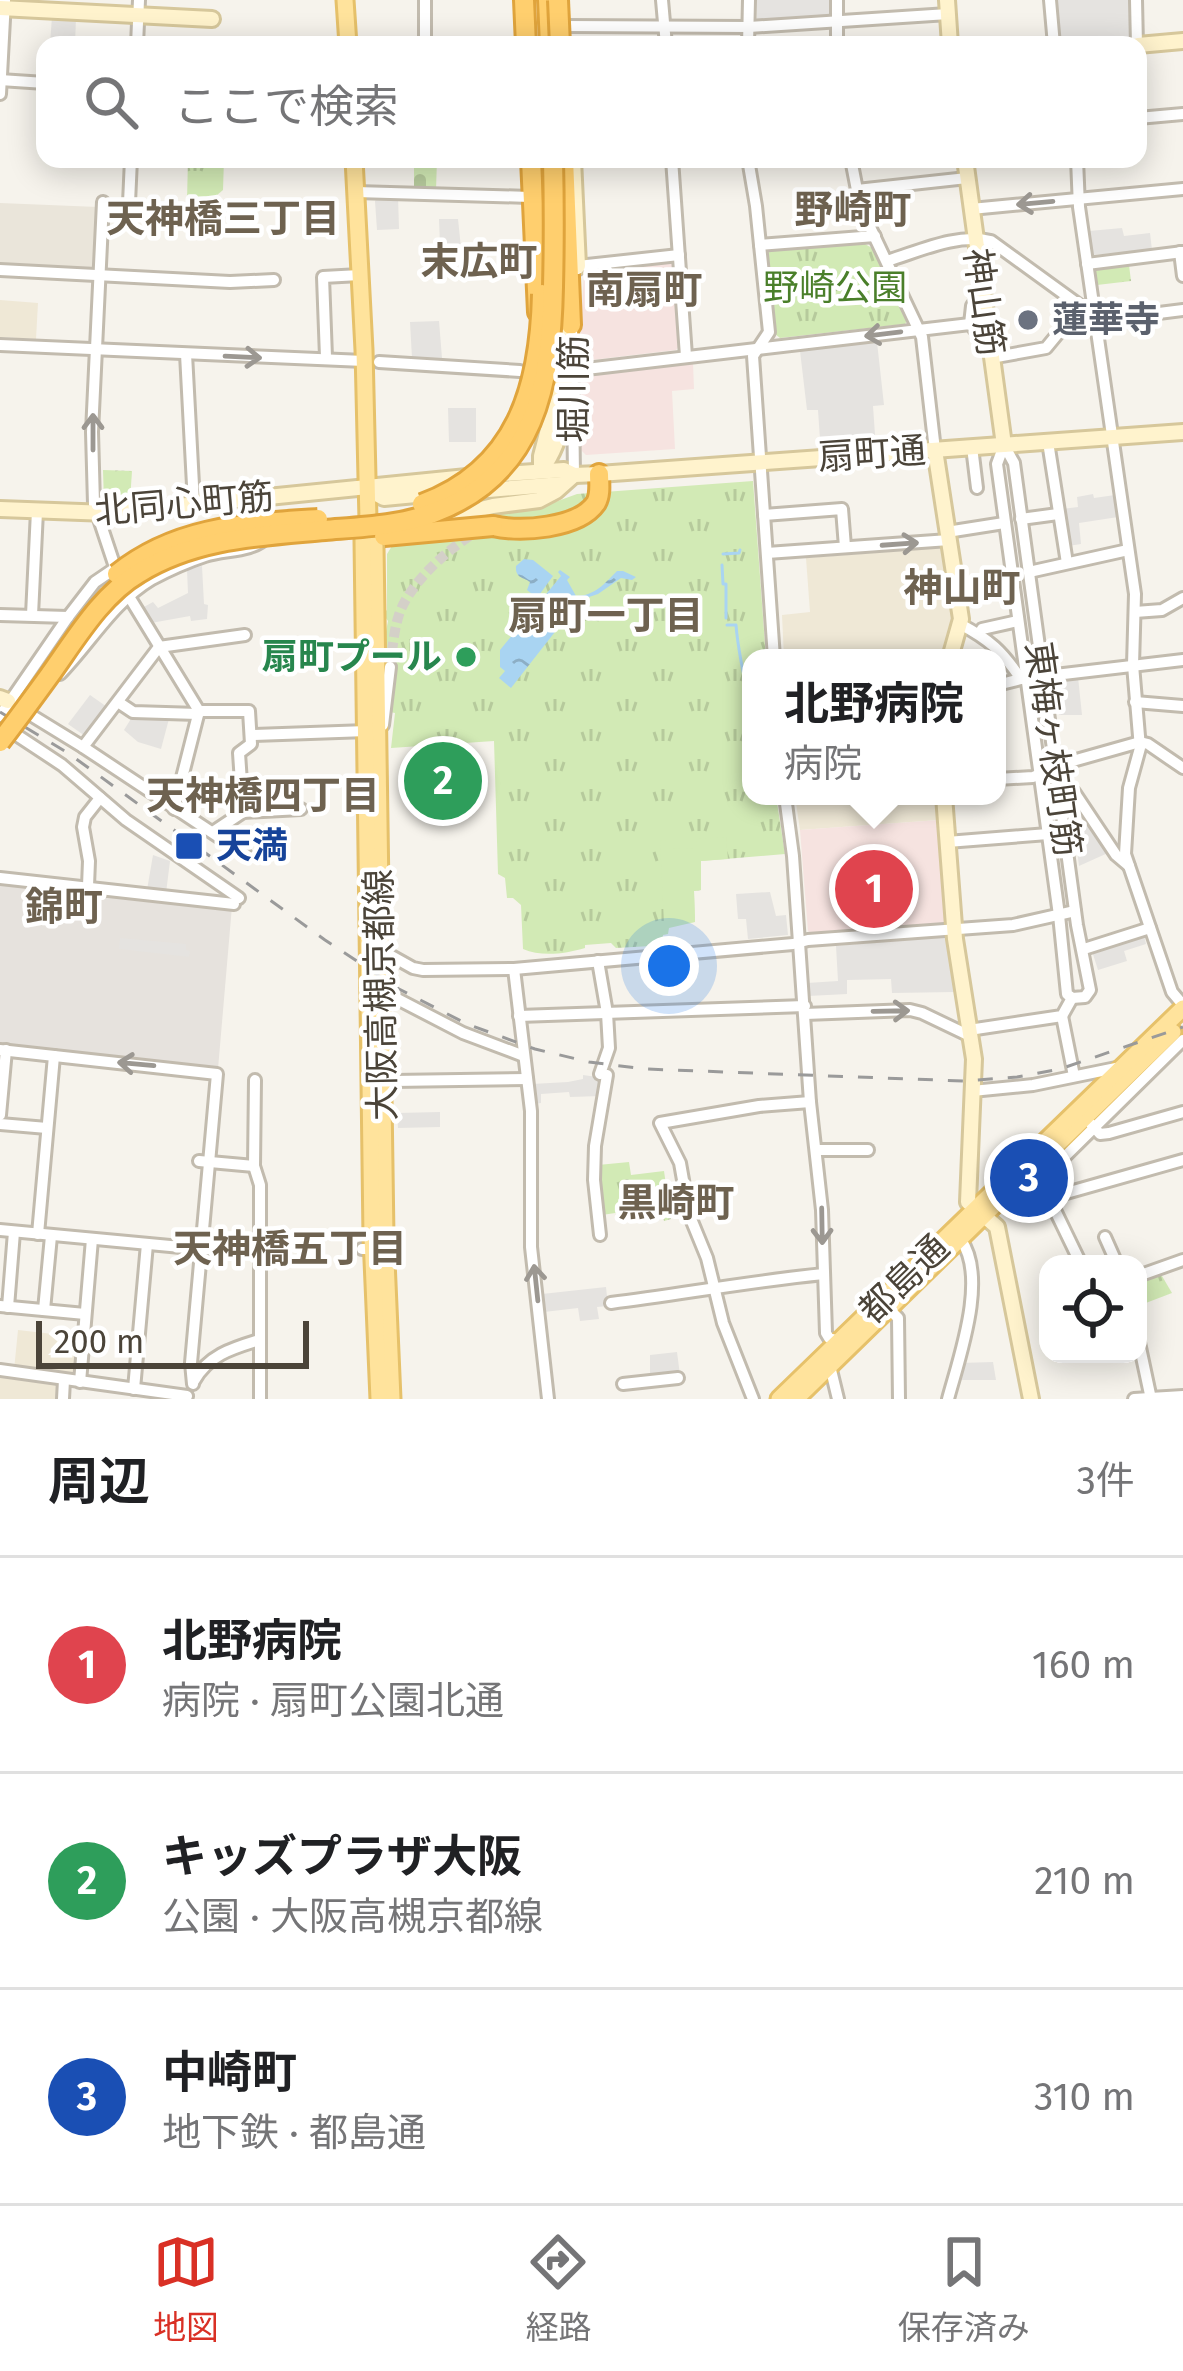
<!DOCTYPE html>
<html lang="ja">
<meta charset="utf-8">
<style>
body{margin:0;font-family:"Fira Sans","Noto Sans JP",sans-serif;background:#f2f2f2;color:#202124}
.controls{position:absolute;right:36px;bottom:36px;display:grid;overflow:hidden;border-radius:24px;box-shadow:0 6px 30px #0003}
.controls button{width:108px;height:108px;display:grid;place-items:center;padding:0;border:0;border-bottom:3px solid #e0e0e0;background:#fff;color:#202124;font:60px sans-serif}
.scale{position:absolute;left:36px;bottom:30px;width:273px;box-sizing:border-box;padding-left:12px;border:6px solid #4b4439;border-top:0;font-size:33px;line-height:42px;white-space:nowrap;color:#4b4439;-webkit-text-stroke:9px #fff;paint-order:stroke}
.you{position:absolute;left:669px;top:966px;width:42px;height:42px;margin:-30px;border:9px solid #fff;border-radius:50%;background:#1a73e8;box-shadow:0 0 0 18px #1a73e833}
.badge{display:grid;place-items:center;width:78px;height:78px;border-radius:50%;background:#d93025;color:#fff;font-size:39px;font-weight:700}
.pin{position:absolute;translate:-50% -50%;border:6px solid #fff;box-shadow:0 3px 12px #0006}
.popup{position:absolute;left:742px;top:649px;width:264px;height:156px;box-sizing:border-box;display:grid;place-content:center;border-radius:24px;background:#fff;filter:drop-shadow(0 3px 9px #0005);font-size:39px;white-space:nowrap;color:#757577}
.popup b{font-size:45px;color:#202124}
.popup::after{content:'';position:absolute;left:50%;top:100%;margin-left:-24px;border:24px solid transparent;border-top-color:#fff}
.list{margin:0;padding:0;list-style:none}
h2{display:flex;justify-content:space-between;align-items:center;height:156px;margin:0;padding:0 48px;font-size:51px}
h2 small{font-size:39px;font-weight:400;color:#757577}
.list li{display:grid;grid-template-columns:78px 1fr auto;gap:36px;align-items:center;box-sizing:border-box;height:216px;padding:0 48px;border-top:3px solid #e0e0e0}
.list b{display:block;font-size:45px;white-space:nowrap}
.list p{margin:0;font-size:39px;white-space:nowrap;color:#757577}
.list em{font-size:39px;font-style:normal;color:#757577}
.icon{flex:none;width:66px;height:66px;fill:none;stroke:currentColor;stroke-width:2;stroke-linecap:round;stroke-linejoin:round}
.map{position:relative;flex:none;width:1183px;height:1399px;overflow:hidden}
.search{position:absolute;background:#fff;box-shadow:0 6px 30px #0003;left:36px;right:36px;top:36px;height:132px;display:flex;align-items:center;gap:30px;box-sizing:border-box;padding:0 42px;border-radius:24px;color:#757577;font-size:45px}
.sheet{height:804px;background:#fff}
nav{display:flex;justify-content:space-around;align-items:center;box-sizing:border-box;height:168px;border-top:3px solid #e0e0e0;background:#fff;font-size:33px;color:#757577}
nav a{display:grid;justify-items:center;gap:6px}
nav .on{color:#d93025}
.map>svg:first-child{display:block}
.residential{fill:#eae5da}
.industrial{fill:#e6e2dd}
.education{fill:#efe8d6}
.medical{fill:#f6e3e0}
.cemetery{fill:url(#cemetery-stones)}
.park{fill:url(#park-tufts)}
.pitch{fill:#d2eab5}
.parking{fill:#e5e3e0}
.water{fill:url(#water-ripples)}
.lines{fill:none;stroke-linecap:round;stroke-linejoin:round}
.stream{stroke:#a9d4f2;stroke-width:3}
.street-tunnel{stroke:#d4d0c8;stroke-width:10;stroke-dasharray:10 5;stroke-linecap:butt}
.street-casing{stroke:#c2bbae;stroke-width:16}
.secondary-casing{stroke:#d6c79b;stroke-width:20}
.primary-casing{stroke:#e6c16a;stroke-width:21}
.highway-casing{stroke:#e0a43c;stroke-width:24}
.street{stroke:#fff;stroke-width:10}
.secondary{stroke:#fff3cd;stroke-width:14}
.primary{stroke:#ffe39c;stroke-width:15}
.highway{stroke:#ffcf6e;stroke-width:18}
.rail{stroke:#9a9a9a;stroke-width:3;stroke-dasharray:15 15;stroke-linecap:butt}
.street-bridge-casing{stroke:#c2bbae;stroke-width:16;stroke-linecap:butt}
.highway-bridge-casing{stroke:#e0a43c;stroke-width:24;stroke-linecap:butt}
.street-bridge{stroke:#fff;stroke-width:10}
.highway-bridge{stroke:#ffcf6e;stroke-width:18}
.oneway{stroke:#9c9892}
.worship-dot{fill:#6b7280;stroke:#fff;stroke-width:4.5}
.leisure-dot{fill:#2e9e5b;stroke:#fff;stroke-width:4.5}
.transit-dot{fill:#1a4fb4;stroke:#fff;stroke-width:4.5}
.labels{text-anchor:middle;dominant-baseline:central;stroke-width:9;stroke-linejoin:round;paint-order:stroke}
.park-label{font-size:36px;fill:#4a7f2a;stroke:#fff}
.street-label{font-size:36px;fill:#4b4439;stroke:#fff}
.worship-label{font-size:36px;font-weight:bold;fill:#5b616d;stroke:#fff;text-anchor:start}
.leisure-label{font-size:36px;font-weight:bold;fill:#27864d;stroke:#fff;text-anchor:end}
.transit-label{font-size:36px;font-weight:bold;fill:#164399;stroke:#fff;text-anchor:start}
.neighbourhood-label{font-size:39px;font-weight:bold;fill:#6e6250;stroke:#fff}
</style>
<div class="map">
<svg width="1183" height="1399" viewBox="0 0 1183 1399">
<defs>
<pattern id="cemetery-stones" width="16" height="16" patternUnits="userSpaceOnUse" patternTransform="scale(3)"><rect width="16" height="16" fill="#d2eab5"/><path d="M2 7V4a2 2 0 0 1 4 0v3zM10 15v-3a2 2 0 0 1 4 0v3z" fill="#b6ca9c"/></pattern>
<pattern id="park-tufts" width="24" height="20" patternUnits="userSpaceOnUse" patternTransform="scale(3)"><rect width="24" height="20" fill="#d2eab5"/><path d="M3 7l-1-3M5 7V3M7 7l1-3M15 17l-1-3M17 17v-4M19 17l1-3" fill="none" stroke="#b6ca9c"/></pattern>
<pattern id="water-ripples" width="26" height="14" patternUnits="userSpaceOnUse" patternTransform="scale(3)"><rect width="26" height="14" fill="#a9d4f2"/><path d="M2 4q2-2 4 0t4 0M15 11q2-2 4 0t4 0" fill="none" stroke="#8caec5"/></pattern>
</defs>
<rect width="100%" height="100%" fill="#f6f3ec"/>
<polygon class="residential" points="0,203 98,207 95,264 91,268 0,265"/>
<polygon class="industrial" points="0,883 232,906 218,1069 0,1046"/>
<g class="education">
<polygon points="0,300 38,303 36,339 0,337"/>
<polygon points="940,548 943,550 953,617 942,658 784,658 782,615 810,612 806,558"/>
<polygon points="795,796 937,796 939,820 800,830"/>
<polygon points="18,1330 79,1337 76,1372 71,1377 14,1370"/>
<polygon points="0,1376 59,1384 61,1399 0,1399"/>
</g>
<g class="medical">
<polygon points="670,261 675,265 680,345 676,350 583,361 579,358 584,273 586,270"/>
<polygon points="693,363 694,389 672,391 675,449 586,455 581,450 580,381 584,376"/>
<polygon points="939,820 946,919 943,924 813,935 808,931 800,830"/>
</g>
<polygon class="cemetery" points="414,159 437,159 436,190 414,189"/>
<g class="park">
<polygon points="188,159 224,159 223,190 210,201 187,200"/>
<polygon points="863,243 874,249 908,319 905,324 780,338 775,334 767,254 771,250"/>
<polygon points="1129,265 1131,281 1097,285 1095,269"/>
<polygon points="103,470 132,471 130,501 104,504"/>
<path d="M753 481 766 658H751V796H776L785 854 701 861V890L694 891 695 922 669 928 668 934 663 935V941L654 942 651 946 616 948 611 943 585 945V948C565 954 541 957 523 949L521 905 513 898H507L505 878 498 874 494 741 391 748 395 713 390 712 397 669 379 666 388 621 383 614 387 610V554L395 541 487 516 536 509 577 494Z"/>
<polygon points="629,1162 631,1175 664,1171 671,1219 664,1221 661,1206 602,1215 598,1165"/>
<polygon points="1159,1271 1172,1293 1138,1306 1138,1279"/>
</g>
<polygon class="pitch" points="726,837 728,859 701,861 701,890 694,891 695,922 664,924 660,841 667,840 667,848 670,849 696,848 697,839"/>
<g class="parking">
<polygon points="757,0 830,0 829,17 757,21"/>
<polygon points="1055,0 1129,0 1131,41 1058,45"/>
<polygon points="52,16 76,17 75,45 50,45"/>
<polygon points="378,197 398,197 399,229 377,230 375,201"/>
<polygon points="439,219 458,219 461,248 440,245"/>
<polygon points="1122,228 1124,236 1150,233 1152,250 1092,255 1089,231"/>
<polygon points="439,321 442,358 412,358 410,322"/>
<polygon points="877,342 884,405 873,406 875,435 820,439 818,410 807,410 800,351"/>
<polygon points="448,408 476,408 476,442 449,442"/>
<polygon points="1093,494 1094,498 1115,495 1118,517 1079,523 1081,544 1068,546 1062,509 1078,507 1077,497"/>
<polygon points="202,566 204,604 208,605 207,619 191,621 190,616 151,623 142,608 153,602 158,608 188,593 187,570"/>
<polygon points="1078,677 1082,715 1059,715 1053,680"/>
<polygon points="90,695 107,707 85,736 68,724"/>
<polygon points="134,714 170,715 161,749 138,742 124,730"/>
<polygon points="1091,821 1110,852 1079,866 1074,826"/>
<polygon points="153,855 170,861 166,893 147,890"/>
<polygon points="770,892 776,916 786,915 788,935 748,939 746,919 738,919 736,894"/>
<polygon points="1144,935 1146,944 1124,951 1127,961 1098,970 1092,951"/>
<polygon points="945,936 955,992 892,993 891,979 847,980 847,994 808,996 807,983 838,981 836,946"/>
<polygon points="120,938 186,944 186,950 190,951 189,957 119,949"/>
<polygon points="583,1075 604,1078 601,1096 570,1097 569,1092 541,1094 541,1103 534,1104 532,1084 568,1082 583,1079"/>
<polygon points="440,1112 440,1127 398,1128 397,1113"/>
<polygon points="606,1287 608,1306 597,1307 599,1319 580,1321 578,1308 544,1312 542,1294"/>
<polygon points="677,1352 680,1375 650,1379 650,1355"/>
<polygon points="993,1362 996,1380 956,1380 960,1363"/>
</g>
<g class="water">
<path d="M524 559 533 560 553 576 537 598 527 590 530 582C523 577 515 578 516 566Z"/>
<path d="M560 570 570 577 567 580 576 596C595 596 605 583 617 571H623L636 577 632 580 621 578 598 594 589 597 587 605 555 620 558 628 511 688 499 678 505 671 500 667V650L561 576 558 572Z"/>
</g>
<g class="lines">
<g class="stream">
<polyline points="723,554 739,553 740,550"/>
<polyline points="722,565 723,584 726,584 726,618"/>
<path d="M727 625H736C737 639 744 685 750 695"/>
</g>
<path class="street-tunnel" d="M390 667C393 647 394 621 404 603 421 572 450 549 478 530"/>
<g class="street-casing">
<g id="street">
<polyline points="425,0 425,45"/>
<polyline points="662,0 666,45"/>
<polyline points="1050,0 1054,45"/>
<polyline points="1136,0 1137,45"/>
<polyline points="565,26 749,27 948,14"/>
<polyline points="137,45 139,0"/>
<polyline points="748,45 749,0"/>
<polyline points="837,45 837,0"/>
<polyline points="0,80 45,83"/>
<polyline points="0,94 5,0"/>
<polyline points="1138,118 1183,114"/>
<polyline points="672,159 686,356"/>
<polyline points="748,159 756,206 769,332 753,356 774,658"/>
<polyline points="851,159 857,190 869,225 922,337 935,450"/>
<polyline points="1077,159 1079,207 1135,594 1133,665 1140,748 1129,788 1125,854 1172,992 1183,1005"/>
<polyline points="857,190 967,178"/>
<polyline points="356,192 530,197"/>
<polyline points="103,202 92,432 94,504 117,573"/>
<polyline points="129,203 131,159"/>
<polyline points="971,209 1183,189"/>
<polyline points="760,245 875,236"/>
<polyline points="1180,252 1183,276"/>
<path d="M887 261C920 251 956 233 991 241L1082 307 1092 319"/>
<polyline points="1087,264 1183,252"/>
<polyline points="578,269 578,266 679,255"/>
<polyline points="0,270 230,282 274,280"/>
<polyline points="572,323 574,475"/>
<polyline points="970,324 972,306 982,292"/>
<polyline points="0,345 364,361"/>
<polyline points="186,354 194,504"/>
<polyline points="326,357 323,277 360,275"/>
<polyline points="991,358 1046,348 1060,331 1084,327 1095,321 1183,310"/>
<polyline points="379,362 520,371"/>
<polyline points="569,371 970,324 989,346"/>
<polyline points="1048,442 1067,563"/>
<polygon points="1004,445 1014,463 1077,925 1090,990 1085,997 1072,998 1067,994 1059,915 997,464"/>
<polyline points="972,447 977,488"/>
<polyline points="764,515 842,509 845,547"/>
<polyline points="1021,519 1058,514"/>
<polyline points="947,532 1004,523"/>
<polyline points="767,553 949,540"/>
<polyline points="1029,572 1128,550"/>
<polyline points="956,588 1012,576"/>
<polyline points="125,590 199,711 174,809"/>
<polyline points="1135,612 1162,610 1183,598"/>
<polyline points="0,615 68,617"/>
<polyline points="32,615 37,511"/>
<path d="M960 624C990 640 1002 651 1021 679"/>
<polyline points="979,634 982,629 1018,621"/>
<path d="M60 674C92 641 112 603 152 579 169 570 187 562 205 556 225 549 251 553 267 537"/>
<polyline points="997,685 1021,679 1183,660"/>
<polyline points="8,701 83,747 246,855"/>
<polyline points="118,702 133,712 198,714"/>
<polyline points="1135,702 1183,706"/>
<polyline points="199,711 249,711 251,744 239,753 243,812"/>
<polyline points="0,716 68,617 95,582 120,565"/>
<polyline points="383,725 390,667"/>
<polyline points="9,730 62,765 126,820 239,898"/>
<polyline points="251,735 367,731"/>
<polyline points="1140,742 1148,744 1183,768"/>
<polyline points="83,747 159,647 245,635"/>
<polyline points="997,779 1033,777 1062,764 1140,742"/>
<polyline points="1059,793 1074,792 1116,855 1129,866"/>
<polyline points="785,796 793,856 810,1102 822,1210 826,1333 829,1338 839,1341"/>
<polyline points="213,832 243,812 301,809"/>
<polyline points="947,842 1048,834"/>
<polyline points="0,878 234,904"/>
<polyline points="88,886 89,861 83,827 85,817 100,798"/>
<polyline points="379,949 413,968 423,970 514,969 793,944 808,940 1013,925 1075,911"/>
<polyline points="1084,949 1150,928"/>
<polyline points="598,961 607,1013 609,1048 600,1074"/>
<polyline points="514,969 531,1111 531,1247 548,1399"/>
<polyline points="380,990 463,1033 524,1056"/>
<polyline points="805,1014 910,1010 922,1013 970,1036"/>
<polyline points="519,1016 805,1006"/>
<polyline points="1062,1016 1074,1076"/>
<polyline points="969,1030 1062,1016 1072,998"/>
<polyline points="0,1050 217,1074 191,1363 193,1384"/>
<polyline points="255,1080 254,1166 260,1185 260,1399"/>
<polyline points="393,1081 527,1079"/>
<polyline points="972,1091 1033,1085 1121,1067"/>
<polyline points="0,1115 6,1050"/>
<polyline points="0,1124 47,1128"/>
<polyline points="1091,1124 1100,1134 1109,1133 1183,1112"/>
<polyline points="817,1150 868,1150"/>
<polyline points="199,1161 254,1166"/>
<polyline points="1039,1177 1045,1199 1051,1202 1081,1264"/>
<polyline points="1041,1180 1183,1040"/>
<polyline points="998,1202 1045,1199 1183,1160"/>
<polyline points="0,1230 202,1249 260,1251"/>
<polyline points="38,1234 54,1056"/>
<polyline points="600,1235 594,1180 595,1146 607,1075"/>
<polyline points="1105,1237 1117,1264"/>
<polyline points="362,1249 394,1249"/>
<polyline points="1138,1276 1183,1260"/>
<path d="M611 1303C682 1294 753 1281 824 1274"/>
<polyline points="0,1306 85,1314"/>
<polyline points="8,1307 14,1232"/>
<polyline points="44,1310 51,1236"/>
<polyline points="890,1310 898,1318 899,1399"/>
<polyline points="1138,1338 1151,1399"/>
<polyline points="830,1366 838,1399"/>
<polyline points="0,1370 187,1396"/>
<path d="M194 1381C208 1355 233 1348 259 1340"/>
<polyline points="80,1382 92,1239"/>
<polyline points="623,1384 678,1378"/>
<polyline points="134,1389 147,1244"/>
<polyline points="63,1399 64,1380"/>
<polyline points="753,1399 723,1323 707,1258 689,1214 680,1163 660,1123 759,1106 810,1102"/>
<path d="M948 1399C959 1358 988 1278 961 1240"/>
<polyline points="1134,1399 1183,1396"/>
</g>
</g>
<g class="secondary-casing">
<g id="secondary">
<polyline points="947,0 950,45"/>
<polyline points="0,8 212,19"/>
<polyline points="1138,45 1183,41"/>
<polyline points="573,159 578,266"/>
<polyline points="965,159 1004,445"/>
<polyline points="935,450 961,619 950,658"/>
<path d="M546 463C575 419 562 359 562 309"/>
<polyline points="541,465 541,456 552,414 552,364"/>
<polyline points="489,475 564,470 574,475 599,474 1183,432"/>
<polyline points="367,489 384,498 437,493"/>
<polyline points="476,491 562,484"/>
<polyline points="0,509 108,513 467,477"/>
<polyline points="428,522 493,506 539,500 556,491 574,475"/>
<polyline points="0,698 8,701"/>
<polyline points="944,796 955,939 974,1059 968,1202 997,1227 1031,1399"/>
</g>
</g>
<g class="primary-casing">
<g id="primary">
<polyline points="345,0 348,45"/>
<polyline points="354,159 364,350 368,520 375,546 385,1237 392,1399"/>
<polyline points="367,523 363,540 372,1237 379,1399"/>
<polyline points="1027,1174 1173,1032"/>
<polyline points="779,1399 1183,1008"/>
<polyline points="796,1399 1001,1199"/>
</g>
</g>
<g class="highway-casing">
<g id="highway">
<polyline points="524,0 526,45"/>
<polyline points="548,0 550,45"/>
<polyline points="531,159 538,312"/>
<polyline points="564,159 571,325"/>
<path d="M493 526C520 532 578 529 596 503 601 494 599 483 599 474"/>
</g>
</g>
<use href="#street" class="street"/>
<use href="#secondary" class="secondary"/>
<use href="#primary" class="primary"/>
<use href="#highway" class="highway"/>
<polyline class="rail" points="0,712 68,753 325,940 399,989 467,1024 535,1049 589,1062 645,1069 964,1081 1017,1077 1060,1069 1183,1027"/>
<g class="street-bridge-casing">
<polyline id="street-bridge" points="546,371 569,371"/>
</g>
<g class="highway-bridge-casing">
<g id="highway-bridge">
<polyline points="558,0 560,45"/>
<path d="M422 504C517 469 540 387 542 294"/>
<polyline points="384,536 493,526"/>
<path d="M117 574C177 526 245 524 318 519"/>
<path d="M0 742C17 720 33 698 49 676 75 640 101 595 139 573 196 538 260 536 325 530 362 527 398 526 433 513 536 475 551 384 553 287 554 245 554 202 553 159"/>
</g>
</g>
<use href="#street-bridge" class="street-bridge"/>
<use href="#highway-bridge" class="highway-bridge"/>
</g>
<defs><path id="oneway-shaft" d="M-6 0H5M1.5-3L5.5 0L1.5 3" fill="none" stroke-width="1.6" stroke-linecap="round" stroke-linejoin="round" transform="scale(3)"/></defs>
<g class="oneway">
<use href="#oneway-shaft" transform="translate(1035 203) rotate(175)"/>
<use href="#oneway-shaft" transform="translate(883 334) rotate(173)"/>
<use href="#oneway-shaft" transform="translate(243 357) rotate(3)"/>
<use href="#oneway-shaft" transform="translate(93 432) rotate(-90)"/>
<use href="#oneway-shaft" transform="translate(900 544) rotate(-4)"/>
<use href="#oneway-shaft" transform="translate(891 1011) rotate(-1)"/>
<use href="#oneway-shaft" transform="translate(136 1064) rotate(-175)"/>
<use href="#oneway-shaft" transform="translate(822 1226) rotate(89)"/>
<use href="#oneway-shaft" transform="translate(536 1283) rotate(-96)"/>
</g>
<circle class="worship-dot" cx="1028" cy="320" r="12"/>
<circle class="leisure-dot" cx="466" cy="657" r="12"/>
<rect class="transit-dot" x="174" y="831" width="30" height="30" rx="6"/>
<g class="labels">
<g class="park-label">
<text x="835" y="288">野崎公園</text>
</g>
<g class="street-label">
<text transform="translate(984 302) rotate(82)">神山筋</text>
<text transform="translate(574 389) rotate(-90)">堀川筋</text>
<text transform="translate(872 454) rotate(-4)">扇町通</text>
<text transform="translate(184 504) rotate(-5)">北同心町筋</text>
<text transform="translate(1053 749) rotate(82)">東梅ヶ枝町筋</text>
<text transform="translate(381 995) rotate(-91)">大阪高槻京都線</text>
<text transform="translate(904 1279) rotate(-44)">都島通</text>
</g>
<g class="worship-label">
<text x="1052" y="320">蓮華寺</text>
</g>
<g class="leisure-label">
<text x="442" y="657">扇町プール</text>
</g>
<g class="transit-label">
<text x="216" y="846">天満</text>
</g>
<g class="neighbourhood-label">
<text x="853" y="210">野崎町</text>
<text x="223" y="219">天神橋三丁目</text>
<text x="479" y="262">末広町</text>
<text x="644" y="290">南扇町</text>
<text x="962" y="588">神山町</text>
<text x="606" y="616">扇町一丁目</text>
<text x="263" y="796">天神橋四丁目</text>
<text x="64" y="907">錦町</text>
<text x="676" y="1203">黒崎町</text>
<text x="290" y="1249">天神橋五丁目</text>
</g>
</g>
</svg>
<div class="controls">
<button><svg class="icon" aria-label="locate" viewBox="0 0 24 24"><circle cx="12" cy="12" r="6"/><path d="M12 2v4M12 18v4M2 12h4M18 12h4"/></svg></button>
</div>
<div class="scale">200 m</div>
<div class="you"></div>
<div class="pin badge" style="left:874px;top:889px;background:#e0444e">1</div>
<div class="popup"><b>北野病院</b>病院</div>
<div class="pin badge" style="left:443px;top:781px;background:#2e9e5b">2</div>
<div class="pin badge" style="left:1029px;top:1178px;background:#1a4fb4">3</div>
<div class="search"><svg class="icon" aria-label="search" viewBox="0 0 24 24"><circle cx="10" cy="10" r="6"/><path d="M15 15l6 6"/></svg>ここで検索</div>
</div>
<section class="sheet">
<h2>周辺<small>3件</small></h2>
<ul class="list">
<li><span class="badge" style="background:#e0444e">1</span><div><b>北野病院</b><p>病院 · 扇町公園北通</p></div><em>160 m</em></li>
<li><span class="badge" style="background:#2e9e5b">2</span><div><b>キッズプラザ大阪</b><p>公園 · 大阪高槻京都線</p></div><em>210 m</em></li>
<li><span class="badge" style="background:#1a4fb4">3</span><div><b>中崎町</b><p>地下鉄 · 都島通</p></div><em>310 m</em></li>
</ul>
</section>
<nav>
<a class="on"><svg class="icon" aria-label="map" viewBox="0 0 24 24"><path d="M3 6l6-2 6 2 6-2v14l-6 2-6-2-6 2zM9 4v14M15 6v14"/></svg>地図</a>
<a><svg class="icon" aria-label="directions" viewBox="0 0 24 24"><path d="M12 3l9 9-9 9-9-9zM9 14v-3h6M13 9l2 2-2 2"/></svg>経路</a>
<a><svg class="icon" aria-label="saved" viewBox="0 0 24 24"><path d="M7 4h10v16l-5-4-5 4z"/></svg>保存済み</a>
</nav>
